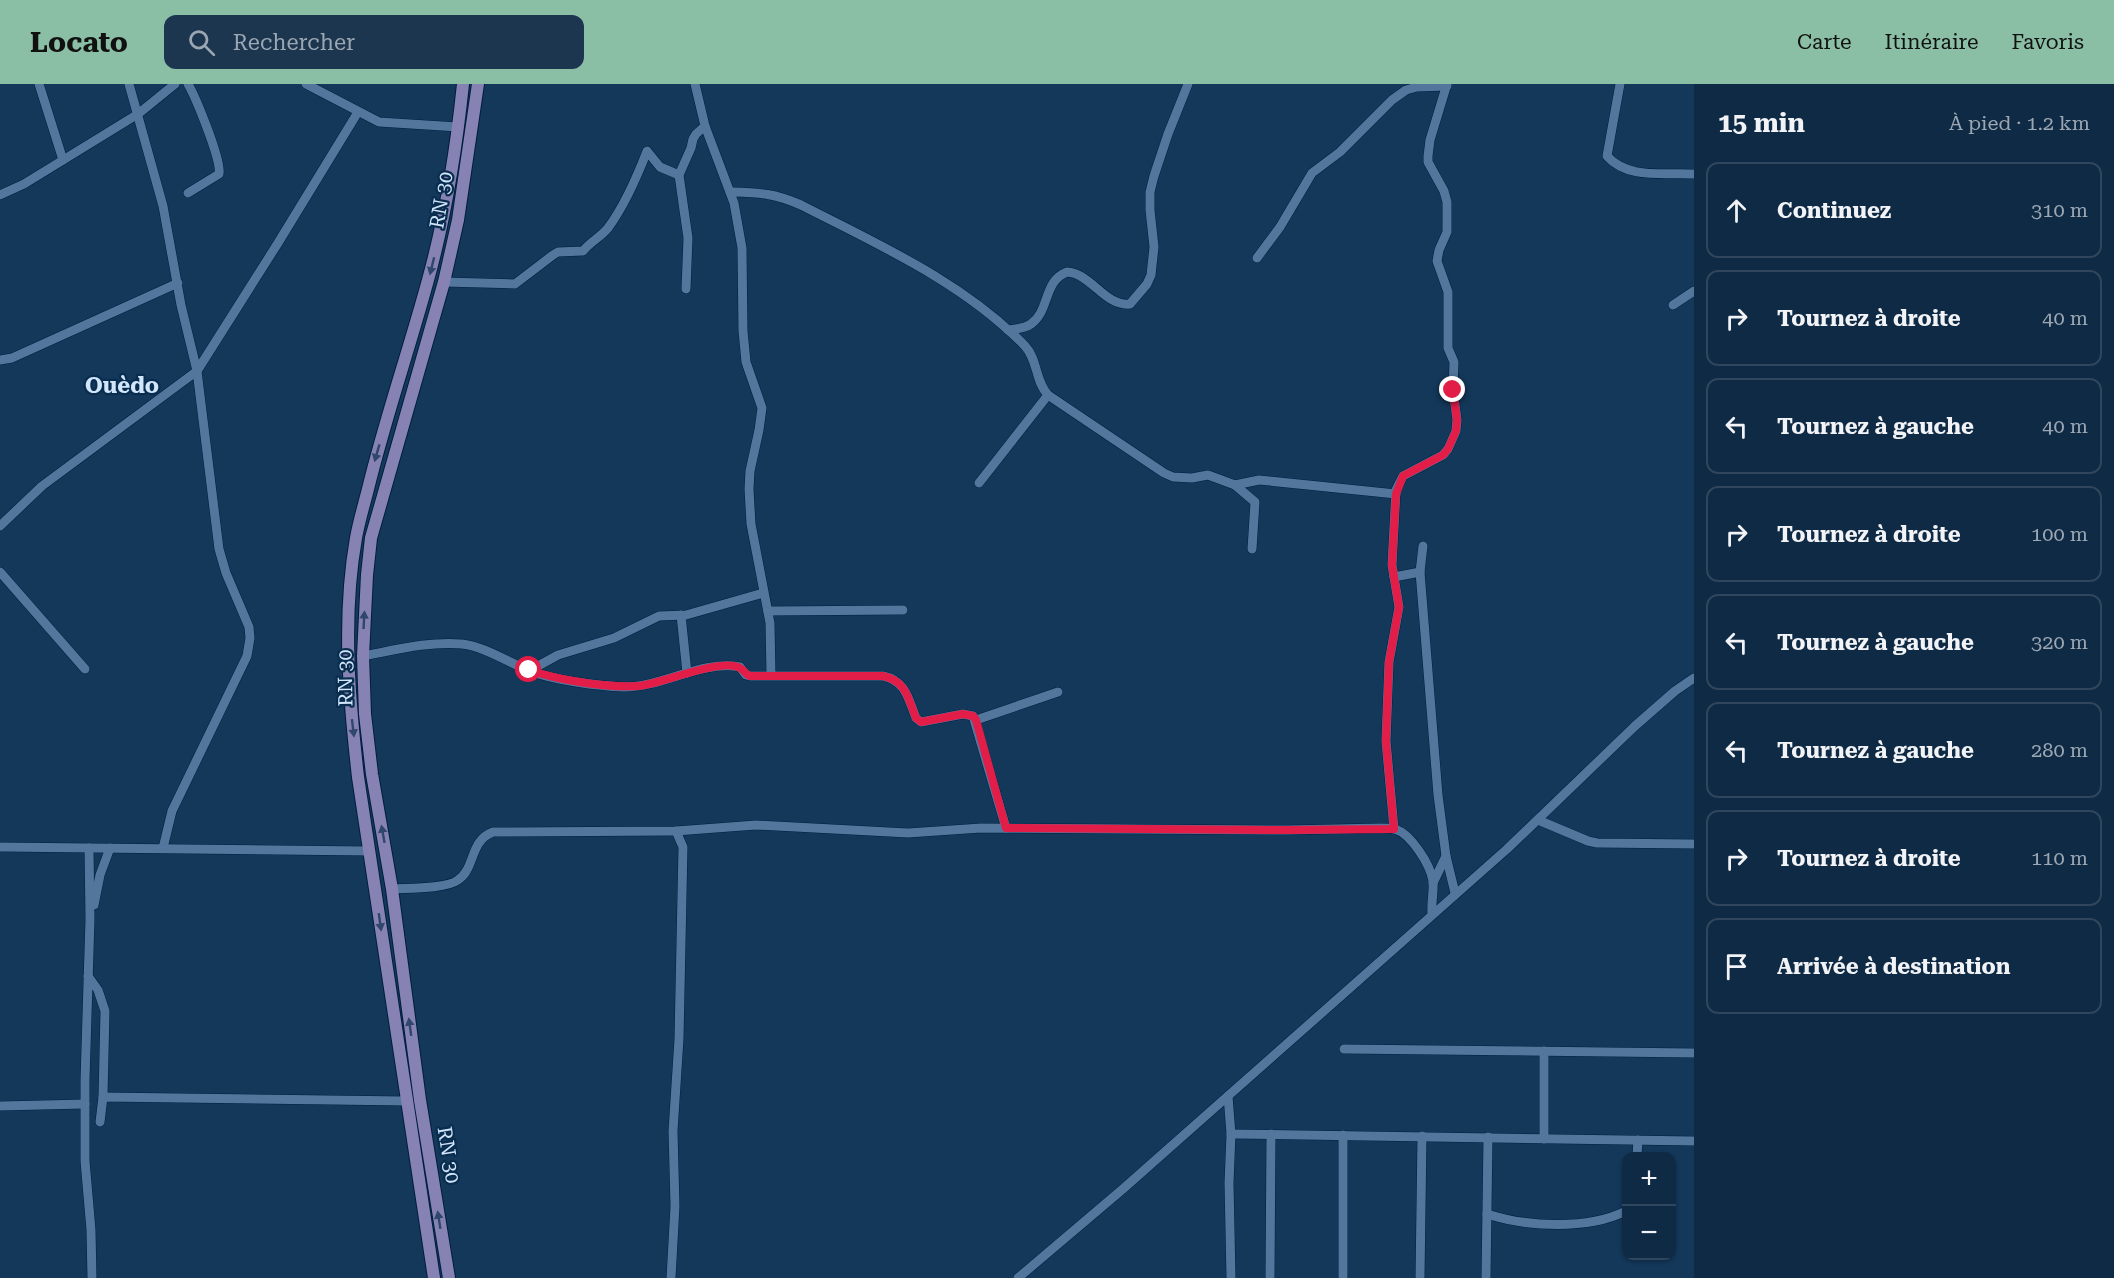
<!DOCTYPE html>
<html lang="fr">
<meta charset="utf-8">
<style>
body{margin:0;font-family:"Roboto Serif",serif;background:#1d364f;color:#f1f3f6}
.controls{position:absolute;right:18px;bottom:18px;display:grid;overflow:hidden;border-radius:12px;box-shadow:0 2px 4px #0004}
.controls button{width:54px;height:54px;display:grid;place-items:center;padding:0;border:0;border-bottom:2px solid #2f465d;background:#0f2a44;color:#f1f3f6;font:30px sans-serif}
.stop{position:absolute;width:18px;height:18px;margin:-14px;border:4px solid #e11d48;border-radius:50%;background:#fff}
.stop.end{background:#e11d48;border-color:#fff;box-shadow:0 2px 6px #0008}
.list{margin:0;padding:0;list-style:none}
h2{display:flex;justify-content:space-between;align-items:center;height:78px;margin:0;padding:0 24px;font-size:26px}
h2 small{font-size:20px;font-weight:400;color:#9ba7b2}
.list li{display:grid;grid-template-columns:39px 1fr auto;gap:18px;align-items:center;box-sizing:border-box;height:96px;margin:0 12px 12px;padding:0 12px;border:2px solid #2f465d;border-radius:12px}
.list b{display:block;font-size:22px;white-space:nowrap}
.list em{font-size:20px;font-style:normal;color:#9ba7b2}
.icon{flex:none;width:33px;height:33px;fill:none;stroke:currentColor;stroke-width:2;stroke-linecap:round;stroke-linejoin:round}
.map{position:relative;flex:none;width:1694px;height:1194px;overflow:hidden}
header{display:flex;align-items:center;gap:36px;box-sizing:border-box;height:84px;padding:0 30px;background:#8abfa5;color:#111}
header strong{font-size:28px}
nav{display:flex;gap:33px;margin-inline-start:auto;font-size:21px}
.search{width:420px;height:54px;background:#1d364f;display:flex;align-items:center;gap:15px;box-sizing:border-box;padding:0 21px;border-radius:12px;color:#9ba7b2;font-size:22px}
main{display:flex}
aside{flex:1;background:#0f2a44}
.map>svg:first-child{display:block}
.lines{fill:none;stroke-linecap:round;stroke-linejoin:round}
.minor-casing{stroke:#001e3e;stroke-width:10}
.major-casing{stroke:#001e3e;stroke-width:14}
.minor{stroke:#52769c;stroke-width:9}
.major{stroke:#8782b4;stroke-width:12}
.oneway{fill:#2f466d}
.route{stroke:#e11d48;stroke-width:8}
.labels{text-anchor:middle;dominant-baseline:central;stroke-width:4.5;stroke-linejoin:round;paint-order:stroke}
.street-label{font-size:20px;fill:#d1e5fb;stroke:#092d4e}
.quarter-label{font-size:22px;font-weight:bold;fill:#d1e5fb;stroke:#092d4e}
</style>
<header>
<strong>Locato</strong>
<div class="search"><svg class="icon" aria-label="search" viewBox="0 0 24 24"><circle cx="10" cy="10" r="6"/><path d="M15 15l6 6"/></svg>Rechercher</div>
<nav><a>Carte</a><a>Itinéraire</a><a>Favoris</a></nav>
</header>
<main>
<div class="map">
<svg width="1694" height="1194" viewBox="0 0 1694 1194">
<rect width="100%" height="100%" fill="#14385a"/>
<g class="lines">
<g class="minor-casing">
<g id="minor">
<polyline points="39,0 63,76"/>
<polyline points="129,0 163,122 181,221 197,287 219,465 226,489 249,543 250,554 247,572 172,727 163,764"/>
<path d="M188 0C196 14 222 77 219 90L188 109"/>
<polyline points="306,0 379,38 458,43"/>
<polyline points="695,0 705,42 734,119 742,164 743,247 746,278 762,324 759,346 750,387 749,405 751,440 770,539 771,591"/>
<path d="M1620 0 1607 72C1628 96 1665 88 1694 90"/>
<path d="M730 108C761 109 773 109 801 121 879 161 963 198 1025 262 1038 276 1035 297 1048 311L1164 389 1173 393 1192 394 1208 391 1235 401 1259 396 1396 410"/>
<polyline points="0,111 24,100 138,30 175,0"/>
<polyline points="1257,174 1280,143 1312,89 1340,68 1392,16 1406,6 1417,3 1447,2"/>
<path d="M444 198 515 200 553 171 558 168 583 167C591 157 601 153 608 144 625 121 637 93 647 67L660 83 679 91"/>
<polyline points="686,205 688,154 679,91 691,64 693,55 696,50 705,42"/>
<polyline points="1673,221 1694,207"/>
<path d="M1008 246C1015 245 1024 245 1031 240 1050 227 1043 197 1067 188 1091 189 1105 223 1130 220L1147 200 1151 191 1154 163 1150 126V108L1154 92 1168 50 1188 0"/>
<polyline points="0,276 12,274 178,199"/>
<polyline points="979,399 1048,311"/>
<polyline points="1235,401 1255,418 1252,465"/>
<polyline points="0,442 42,402 197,287 278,159 358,28"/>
<polyline points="0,488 85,585"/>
<polyline points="1420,488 1438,711 1446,772 1455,809"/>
<polyline points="1394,493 1420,488 1423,462"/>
<polyline points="768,527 903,526"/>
<polyline points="681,531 687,589"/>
<path d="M363 572C395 566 429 557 462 560 486 563 507 578 530 587 553 596 598 602 624 603 664 603 700 576 740 583L746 591 750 592H883C906 597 908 614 916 634L921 638 963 630 973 632 1006 744"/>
<polyline points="529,587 558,571 614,554 659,532 686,531 763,509"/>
<polyline points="976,636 1058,608"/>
<polyline points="1538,736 1588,757 1597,759 1694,760"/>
<polyline points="1394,745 1386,657 1389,578 1399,523 1392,481 1396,406 1403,392 1443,371 1448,365 1456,347 1457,336 1453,306 1454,278 1448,264 1448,208 1437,177 1439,166 1447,148 1447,118 1444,107 1428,78 1428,72 1430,56 1447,0"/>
<polyline points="0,763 369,767"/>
<polyline points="89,764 90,835 85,996 85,1077 91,1146 92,1194"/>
<polyline points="1433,799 1446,772"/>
<path d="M392 805C408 804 446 805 458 796 476 784 469 757 493 748L676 747 756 741 908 749 981 744 1287 746 1381 744C1385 744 1390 744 1395 745 1411 750 1430 780 1433 797 1434 807 1431 819 1432 829"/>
<polyline points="94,821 100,791 110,764"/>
<polyline points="88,892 98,906 105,927 103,1013"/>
<polyline points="1344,965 1694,969"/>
<polyline points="1228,1012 1231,1050 1229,1099 1231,1194"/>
<polyline points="0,1022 85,1020"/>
<polyline points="100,1038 103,1013 406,1017"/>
<polyline points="1231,1050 1694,1057"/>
<polyline points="1544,1055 1544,967"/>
<polyline points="1637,1072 1638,1056"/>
<path d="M1487 1130C1527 1143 1588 1146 1626 1127"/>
<polyline points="671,1194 675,1122 673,1047 679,955 683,763 676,747"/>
<polyline points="1018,1194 1124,1104 1507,765 1635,642 1675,607 1694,594"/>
<polyline points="1270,1194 1271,1050"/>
<polyline points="1343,1194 1343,1051"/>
<polyline points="1420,1194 1422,1052"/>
<polyline points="1486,1194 1488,1053"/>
</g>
</g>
<g class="major-casing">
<g id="major">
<path d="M434 1194 358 693C349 614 342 533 356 454 359 437 364 421 368 405 385 335 409 266 428 196 446 131 456 67 463 0"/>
<polyline points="449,1194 420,1016 392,805 372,690 365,630 363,572 367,491 371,454 444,198 458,136 478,0"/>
</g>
</g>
<use href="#minor" class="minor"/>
<use href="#major" class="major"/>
</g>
<defs><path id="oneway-solid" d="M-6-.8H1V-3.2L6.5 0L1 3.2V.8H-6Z" transform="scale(1.5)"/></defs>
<g class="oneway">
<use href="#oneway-solid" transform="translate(432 182) rotate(104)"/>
<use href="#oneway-solid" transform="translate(377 369) rotate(106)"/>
<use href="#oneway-solid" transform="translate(364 536) rotate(-87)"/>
<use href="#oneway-solid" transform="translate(353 644) rotate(83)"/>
<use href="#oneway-solid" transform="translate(383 750) rotate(-100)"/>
<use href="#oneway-solid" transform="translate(380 838) rotate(82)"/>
<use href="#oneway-solid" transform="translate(410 943) rotate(-98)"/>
<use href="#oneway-solid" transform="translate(439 1136) rotate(-99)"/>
</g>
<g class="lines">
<path class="route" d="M529 586C558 596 607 604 638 602 662 600 721 573 740 584 744 586 745 590 750 592H883C906 597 908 614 916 634L921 638 963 630 973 632 976 636 1006 744 1287 746 1394 745 1386 657 1389 578 1399 523 1392 481 1396 410 1403 392 1443 371 1448 365 1456 347 1457 336 1453 306"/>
</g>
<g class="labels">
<g class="street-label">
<text transform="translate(441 116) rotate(-80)">RN 30</text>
<text transform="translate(345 594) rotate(-91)">RN 30</text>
<text transform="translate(449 1071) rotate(81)">RN 30</text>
</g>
<g class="quarter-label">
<text x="122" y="301">Ouèdo</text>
</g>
</g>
</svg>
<div class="controls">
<button>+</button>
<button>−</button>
</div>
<div class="stop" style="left:529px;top:586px"></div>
<div class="stop end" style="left:1453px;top:306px"></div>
</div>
<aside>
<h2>15 min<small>À pied · 1.2 km</small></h2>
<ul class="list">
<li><svg class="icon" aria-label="ahead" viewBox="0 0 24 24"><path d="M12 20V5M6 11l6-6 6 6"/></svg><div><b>Continuez</b></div><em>310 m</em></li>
<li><svg class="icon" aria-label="right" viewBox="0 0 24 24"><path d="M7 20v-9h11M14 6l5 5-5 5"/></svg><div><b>Tournez à droite</b></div><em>40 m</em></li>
<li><svg class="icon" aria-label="left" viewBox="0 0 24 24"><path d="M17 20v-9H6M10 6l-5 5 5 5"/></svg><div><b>Tournez à gauche</b></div><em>40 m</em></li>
<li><svg class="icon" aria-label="right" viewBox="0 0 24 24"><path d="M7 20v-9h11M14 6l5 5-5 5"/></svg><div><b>Tournez à droite</b></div><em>100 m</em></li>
<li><svg class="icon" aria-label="left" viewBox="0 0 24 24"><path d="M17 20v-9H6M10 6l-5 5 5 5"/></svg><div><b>Tournez à gauche</b></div><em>320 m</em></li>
<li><svg class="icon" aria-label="left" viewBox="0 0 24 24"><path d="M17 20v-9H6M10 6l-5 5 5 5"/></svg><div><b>Tournez à gauche</b></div><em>280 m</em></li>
<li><svg class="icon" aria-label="right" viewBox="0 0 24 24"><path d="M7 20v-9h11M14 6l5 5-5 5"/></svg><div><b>Tournez à droite</b></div><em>110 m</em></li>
<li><svg class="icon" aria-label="arrive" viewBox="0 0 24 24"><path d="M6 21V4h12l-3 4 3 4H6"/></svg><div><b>Arrivée à destination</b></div></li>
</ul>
</aside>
</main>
